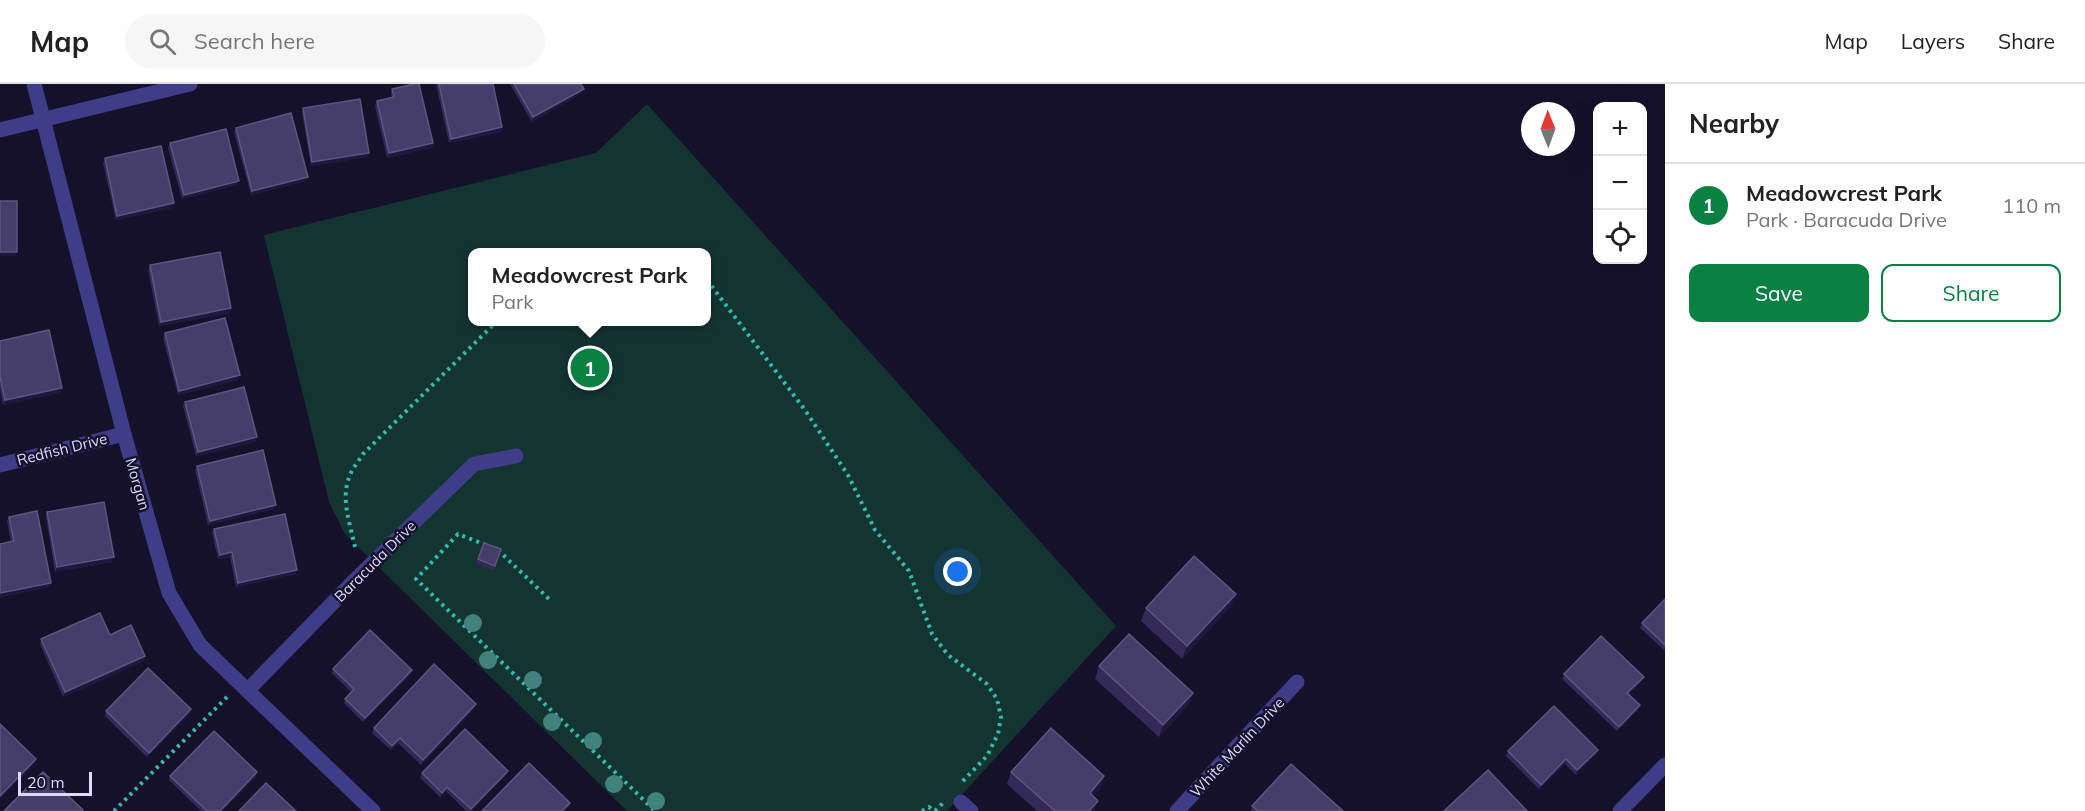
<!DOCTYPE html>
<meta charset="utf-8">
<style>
body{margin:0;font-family:Mulish,sans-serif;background:#f6f6f6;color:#222}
.controls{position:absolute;right:18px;top:18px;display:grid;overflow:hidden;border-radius:12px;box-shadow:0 6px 24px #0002}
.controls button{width:54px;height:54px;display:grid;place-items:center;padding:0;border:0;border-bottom:2px solid #e0e0e0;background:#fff;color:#222;font:30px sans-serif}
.compass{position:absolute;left:1521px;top:18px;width:54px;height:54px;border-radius:50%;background:#fff;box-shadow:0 6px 24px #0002;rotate:359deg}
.scale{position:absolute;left:18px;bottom:15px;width:74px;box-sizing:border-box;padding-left:6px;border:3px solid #dedaff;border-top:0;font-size:16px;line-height:21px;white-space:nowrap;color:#dedaff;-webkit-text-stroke:4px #15112a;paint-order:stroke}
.you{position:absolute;left:958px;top:488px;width:21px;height:21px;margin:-15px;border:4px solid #fff;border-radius:50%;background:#1a73e8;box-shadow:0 0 0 9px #1a73e833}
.badge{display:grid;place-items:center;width:39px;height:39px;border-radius:50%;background:#0b8043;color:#fff;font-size:20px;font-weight:700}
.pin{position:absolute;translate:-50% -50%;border:3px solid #fff;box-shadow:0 2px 6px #0006}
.popup{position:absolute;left:468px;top:164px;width:243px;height:78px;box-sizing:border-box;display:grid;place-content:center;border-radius:12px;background:#fff;filter:drop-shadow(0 2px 4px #0005);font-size:20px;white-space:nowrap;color:#767676}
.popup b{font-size:22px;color:#222}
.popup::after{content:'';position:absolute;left:50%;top:100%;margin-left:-12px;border:12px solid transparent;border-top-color:#fff}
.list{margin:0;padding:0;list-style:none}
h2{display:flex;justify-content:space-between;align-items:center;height:78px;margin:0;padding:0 24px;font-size:26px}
h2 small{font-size:20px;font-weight:400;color:#767676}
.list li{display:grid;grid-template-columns:39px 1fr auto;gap:18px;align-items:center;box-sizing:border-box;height:84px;padding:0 24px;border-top:2px solid #e0e0e0}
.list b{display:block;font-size:22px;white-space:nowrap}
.list p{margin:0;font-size:20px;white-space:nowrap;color:#767676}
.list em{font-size:20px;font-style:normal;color:#767676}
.actions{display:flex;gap:12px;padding:18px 24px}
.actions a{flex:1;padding:14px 0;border:2px solid #0b8043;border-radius:12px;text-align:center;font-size:21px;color:#0b8043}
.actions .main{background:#0b8043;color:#fff}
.icon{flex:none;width:33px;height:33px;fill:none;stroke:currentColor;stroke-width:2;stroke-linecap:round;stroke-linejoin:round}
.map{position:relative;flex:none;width:1665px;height:727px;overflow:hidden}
header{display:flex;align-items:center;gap:36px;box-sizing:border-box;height:84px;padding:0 30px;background:#fff;border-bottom:2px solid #e0e0e0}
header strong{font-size:28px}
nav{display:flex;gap:33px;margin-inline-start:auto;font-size:21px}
.search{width:420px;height:54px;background:#f6f6f6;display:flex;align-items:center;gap:15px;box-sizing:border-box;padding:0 21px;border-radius:33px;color:#767676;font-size:22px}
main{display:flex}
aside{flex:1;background:#fff}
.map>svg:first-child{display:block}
.green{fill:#143432;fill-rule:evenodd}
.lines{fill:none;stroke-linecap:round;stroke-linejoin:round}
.path{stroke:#32bbb1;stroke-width:4;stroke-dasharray:3 4.5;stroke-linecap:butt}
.minor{stroke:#3f3d88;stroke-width:15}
.tree{fill:#42827c}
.wall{fill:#332a58}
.shaded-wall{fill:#1f183e}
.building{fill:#453d6a;stroke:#5d5681;stroke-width:1.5}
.labels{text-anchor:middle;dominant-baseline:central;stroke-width:5;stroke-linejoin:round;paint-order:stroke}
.street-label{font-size:15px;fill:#dedaff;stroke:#15112a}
</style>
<header>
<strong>Map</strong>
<div class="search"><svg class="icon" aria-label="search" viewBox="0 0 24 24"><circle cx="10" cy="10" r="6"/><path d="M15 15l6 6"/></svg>Search here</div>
<nav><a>Map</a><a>Layers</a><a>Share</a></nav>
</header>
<main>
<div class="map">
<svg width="1665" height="727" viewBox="0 0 1665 727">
<rect width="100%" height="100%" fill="#15112a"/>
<path class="green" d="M647 20 1116 542 947 727H627L345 450 329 418 264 151 596 69ZM473 168H707V238H473Z"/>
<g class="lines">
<g class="path">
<polyline points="707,196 805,326 848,391 875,446 909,487 932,550 948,571 987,600 997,615 1001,633 998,650 987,672 960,700"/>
<polyline points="486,461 458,450 416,495 655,727"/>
<path d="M355 463C350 439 340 414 350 391 353 383 359 377 363 370L496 238"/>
<polyline points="498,466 549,515"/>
<polyline points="114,727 228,612"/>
<polyline points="922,727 929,723 933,727"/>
<polyline points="935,727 943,719"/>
</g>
<g class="minor">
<polyline points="34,0 124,350 169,509 200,561 373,727"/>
<polyline points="0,46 190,0"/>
<polyline points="0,381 124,350"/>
<polyline points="248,606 356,495 474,380 516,372"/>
<polyline points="961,718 971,727"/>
<polyline points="1177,727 1297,598"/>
<polyline points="1620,727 1665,681"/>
</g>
</g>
<g class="tree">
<circle cx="473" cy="539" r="9"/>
<circle cx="488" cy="576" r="9"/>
<circle cx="533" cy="596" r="9"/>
<circle cx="552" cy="638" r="9"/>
<circle cx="593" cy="657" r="9"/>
<circle cx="614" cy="700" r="9"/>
<circle cx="656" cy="717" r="9"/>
</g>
<g class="wall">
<polygon points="436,0 493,0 501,48 449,59"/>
<polygon points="510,0 581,0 584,5 582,9 532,38"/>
<polygon points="392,5 433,59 432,64 387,74 375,22 377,17 392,14 391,10"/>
<polygon points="303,24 369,69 367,73 311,82 302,29"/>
<polygon points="236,44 308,93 306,97 251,111 234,48"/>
<polygon points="170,59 237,101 182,115 168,64"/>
<polygon points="105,74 172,124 116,136 103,79"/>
<polygon points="150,181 231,224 230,229 159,242 148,186"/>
<polygon points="165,249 238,296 178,311 163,254"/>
<polygon points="0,257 62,304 60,309 3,321 0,305"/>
<polygon points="185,318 257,353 255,358 196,372 183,322"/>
<polygon points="197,382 274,425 208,441 195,386"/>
<polygon points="47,428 114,473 112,478 55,488 46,433"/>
<polygon points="9,433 49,503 0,513 0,460 11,458 7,437"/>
<polygon points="214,445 296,490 236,503 230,473 218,475 212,449"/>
<polygon points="484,459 501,465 494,486 476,480"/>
<polygon points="1665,515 1665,567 1640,544 1642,539"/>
<polygon points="1231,522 1182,575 1141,537 1146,524"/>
<polygon points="110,551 145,572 144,577 63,613 40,560 41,555"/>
<polygon points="1099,582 1193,609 1188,621 1159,653 1095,595"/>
<polygon points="333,585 410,591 363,638 344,619 345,615 351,608 332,589"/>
<polygon points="1564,590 1642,597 1629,610 1640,621 1638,626 1617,647 1562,595"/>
<polygon points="191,625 189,630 147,673 105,632 106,627"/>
<polygon points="474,625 421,681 398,659 391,666 372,649 374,644"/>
<polygon points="1598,666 1596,670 1576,691 1565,680 1539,705 1506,672 1508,667"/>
<polygon points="1011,688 1104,692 1100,705 1093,712 1094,727 1037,727 1007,700"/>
<polygon points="422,689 506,691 471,727 466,727 446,707 440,713 420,694"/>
<polygon points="170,692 256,693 222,727 201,727 169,696"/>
<polygon points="1252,722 1343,727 1251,727"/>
</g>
<g class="shaded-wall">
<polygon points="584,5 582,9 532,38 533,33"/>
<polygon points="502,43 501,48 449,59 451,55"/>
<polygon points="433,59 432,64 387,74 389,69"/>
<polygon points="369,69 367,73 311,82 312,78"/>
<polygon points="308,93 306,97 251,111 252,107"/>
<polygon points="239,97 237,101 182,115 184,111"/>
<polygon points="174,119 172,124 116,136 117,132"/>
<polygon points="0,168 17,168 15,172 0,172"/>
<polygon points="231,224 230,229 159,242 161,238"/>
<polygon points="240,291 238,296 178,311 179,307"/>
<polygon points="62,304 60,309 3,321 5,316"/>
<polygon points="257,353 255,358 196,372 198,368"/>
<polygon points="276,421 274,425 208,441 210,437"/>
<polygon points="232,468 230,473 218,475 220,471"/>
<polygon points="114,473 112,478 55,488 57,483"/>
<polygon points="297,486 296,490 236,503 238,499"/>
<polygon points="51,499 49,503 0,513 0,509"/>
<polygon points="1236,510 1231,522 1182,575 1187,562"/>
<polygon points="145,572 144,577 63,613 65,608"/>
<polygon points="412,586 410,591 363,638 365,634"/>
<polygon points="1644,593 1642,597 1626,613 1627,609"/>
<polygon points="1193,609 1188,621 1159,653 1163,641"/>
<polygon points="476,620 474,625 421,681 423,676"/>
<polygon points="1640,621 1638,626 1617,647 1619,643"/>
<polygon points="191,625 189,630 147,673 149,669"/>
<polygon points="400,654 398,659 391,666 392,662"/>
<polygon points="1598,666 1596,670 1576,691 1577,686"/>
<polygon points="36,675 35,680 0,715 0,712"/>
<polygon points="1566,675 1565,680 1539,705 1541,701"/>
<polygon points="508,687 506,691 471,727 470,727 471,725"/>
<polygon points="257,688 256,693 222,727 220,727"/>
<polygon points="1104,692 1100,705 1085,721 1090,709"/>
<polygon points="447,703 446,707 440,713 442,709"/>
<polygon points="1098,717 1094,727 1089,727"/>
<polygon points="570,719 569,723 565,727 562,727"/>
</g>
<g class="building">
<polygon points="414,0 419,0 433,59 389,69 377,17 394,13 392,5"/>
<polygon points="439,0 493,0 502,43 451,55"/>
<polygon points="514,0 581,0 584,5 533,33"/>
<polygon points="360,15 369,69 312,78 303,24"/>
<polygon points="291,29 308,93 252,107 236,44"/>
<polygon points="226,45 239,97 184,111 170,59"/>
<polygon points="161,62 174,119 117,132 105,74"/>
<rect x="0" y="117" width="17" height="51"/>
<polygon points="220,168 231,224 161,238 150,181"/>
<polygon points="225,234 240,291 179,307 165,249"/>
<polygon points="49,246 62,304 5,316 0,293 0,257"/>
<polygon points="244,303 257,353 198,368 185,318"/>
<polygon points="263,366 276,421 210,437 197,382"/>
<polygon points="104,418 114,473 57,483 47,428"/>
<polygon points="37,427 51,499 0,509 0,460 14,457 9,433"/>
<polygon points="285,430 297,486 238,499 232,468 220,471 214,445"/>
<polygon points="484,459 501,465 495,482 478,475"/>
<polygon points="1194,472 1236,510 1187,562 1146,524"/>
<polygon points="1665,515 1665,561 1642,539"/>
<polygon points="100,529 110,551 131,541 145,572 65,608 41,555"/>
<polygon points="370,546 412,586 365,634 345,615 354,605 333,585"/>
<polygon points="1129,550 1193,609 1163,641 1099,582"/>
<polygon points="1601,552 1644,593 1627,609 1640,621 1619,643 1564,590"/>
<polygon points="434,580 476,620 423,676 400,654 392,662 374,644"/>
<polygon points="148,584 191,625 149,669 106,627"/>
<polygon points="1554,622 1598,666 1577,686 1566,675 1541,701 1508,667"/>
<polygon points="0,640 36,675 0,712"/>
<polygon points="1051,644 1104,692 1090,709 1098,717 1089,727 1055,727 1011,688"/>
<polygon points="465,645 508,687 471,725 447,703 442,709 422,689"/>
<polygon points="214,647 257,688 220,727 207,727 170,692"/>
<polygon points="529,679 570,719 562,727 482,727"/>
<polygon points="1291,680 1343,727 1258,727 1252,722"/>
<polygon points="1488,686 1527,727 1444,727"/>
<polygon points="43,688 83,726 82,727 4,727"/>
<polygon points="266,699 296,727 239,727"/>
</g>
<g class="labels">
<g class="street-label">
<text transform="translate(62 365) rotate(-14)">Redfish Drive</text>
<text transform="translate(138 400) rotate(74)">Morgan</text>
<text transform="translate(375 477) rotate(-45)">Baracuda Drive</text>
<text transform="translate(1237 663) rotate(-47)">White Marlin Drive</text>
</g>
</g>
</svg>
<div class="controls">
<button>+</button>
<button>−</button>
<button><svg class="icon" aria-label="locate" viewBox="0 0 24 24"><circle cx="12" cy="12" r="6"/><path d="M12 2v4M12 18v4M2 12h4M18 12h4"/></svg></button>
</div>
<svg class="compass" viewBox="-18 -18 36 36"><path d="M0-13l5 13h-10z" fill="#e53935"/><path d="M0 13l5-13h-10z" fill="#767676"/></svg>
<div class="scale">20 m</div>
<div class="you"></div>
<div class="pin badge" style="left:590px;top:284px">1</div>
<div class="popup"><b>Meadowcrest Park</b>Park</div>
</div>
<aside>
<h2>Nearby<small></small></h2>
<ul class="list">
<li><span class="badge">1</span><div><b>Meadowcrest Park</b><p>Park · Baracuda Drive</p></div><em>110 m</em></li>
</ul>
<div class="actions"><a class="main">Save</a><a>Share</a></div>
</aside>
</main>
